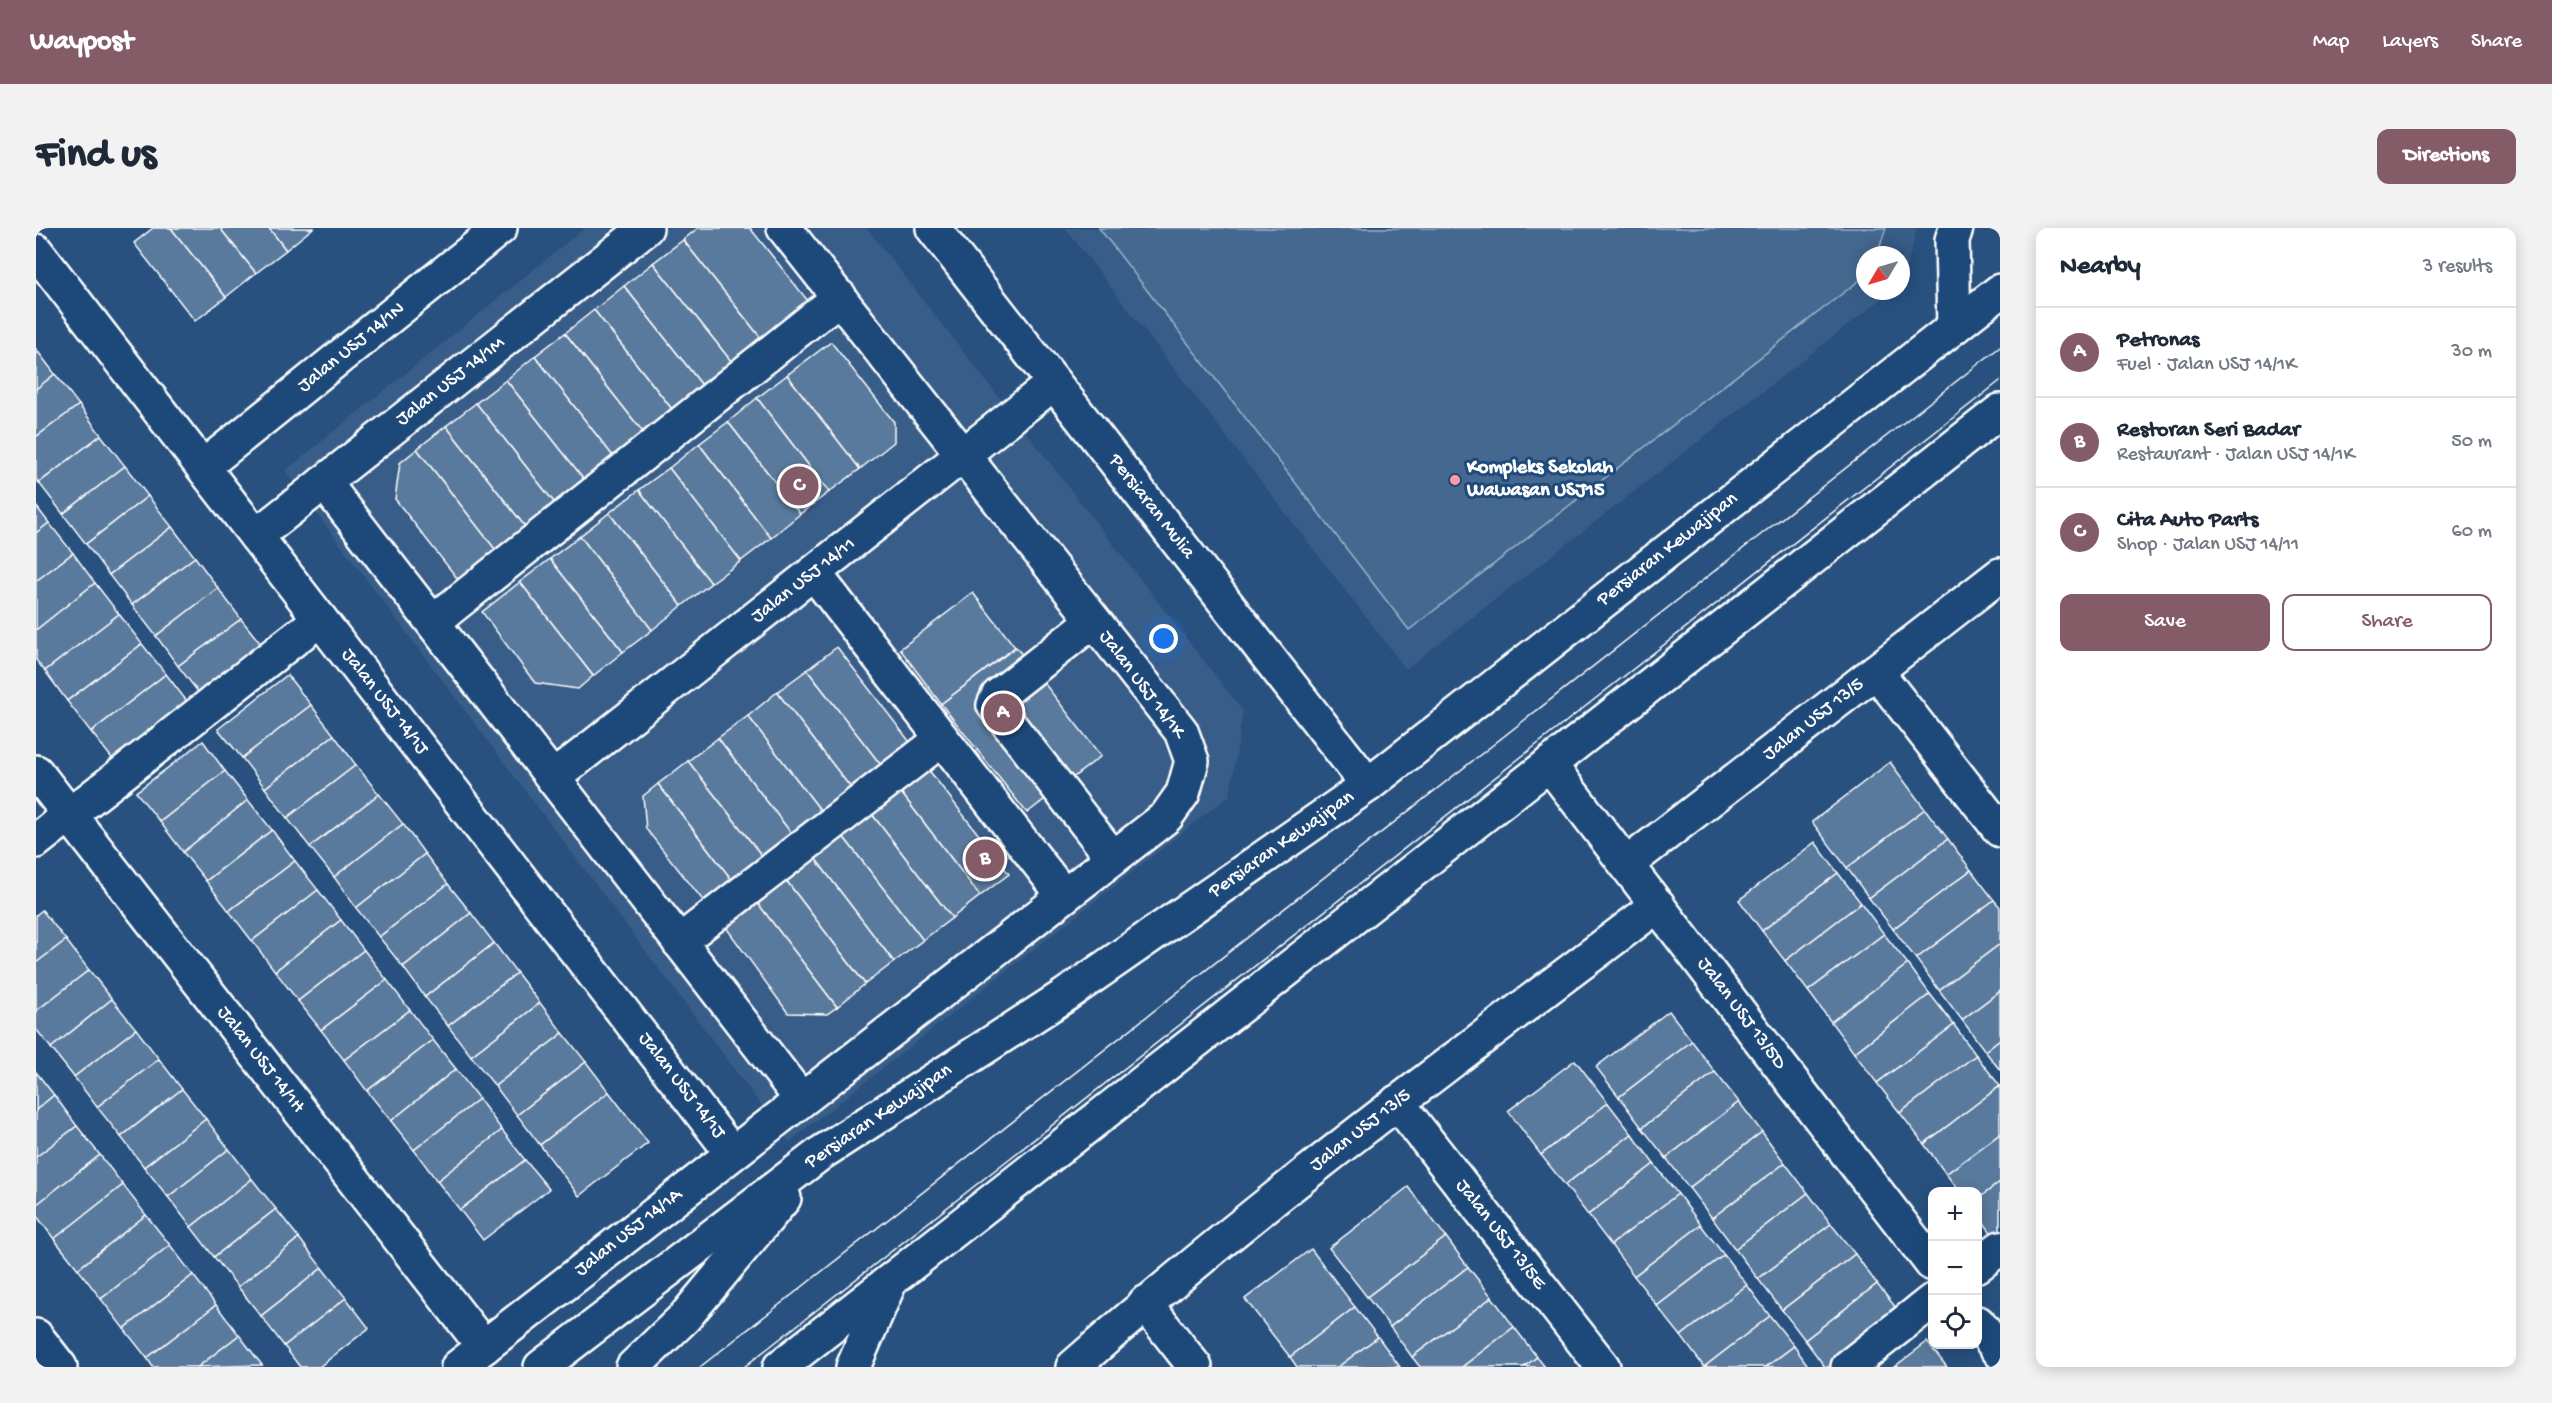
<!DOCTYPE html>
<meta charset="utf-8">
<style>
body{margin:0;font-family:"Gochi Hand",sans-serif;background:#f2f2f3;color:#1f2937}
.controls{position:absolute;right:18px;bottom:18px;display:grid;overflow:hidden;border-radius:12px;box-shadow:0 3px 15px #0003}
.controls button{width:54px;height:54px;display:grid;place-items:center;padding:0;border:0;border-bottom:2px solid #e0e1e3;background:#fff;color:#1f2937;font:30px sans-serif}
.compass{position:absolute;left:1820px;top:18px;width:54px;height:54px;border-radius:50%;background:#fff;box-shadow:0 3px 15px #0003;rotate:232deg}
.you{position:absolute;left:1128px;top:411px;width:21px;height:21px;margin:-15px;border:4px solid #fff;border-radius:50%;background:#1a73e8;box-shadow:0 0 0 9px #1a73e833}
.badge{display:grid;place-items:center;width:39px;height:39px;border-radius:50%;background:#845c67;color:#fff;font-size:20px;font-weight:700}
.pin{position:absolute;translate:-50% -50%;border:3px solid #fff;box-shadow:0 2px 6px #0006}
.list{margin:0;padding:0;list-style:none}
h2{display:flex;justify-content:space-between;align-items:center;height:78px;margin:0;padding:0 24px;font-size:26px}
h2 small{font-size:20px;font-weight:400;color:#747a83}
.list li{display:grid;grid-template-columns:39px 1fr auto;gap:18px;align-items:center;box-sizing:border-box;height:90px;padding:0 24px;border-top:2px solid #e0e1e3}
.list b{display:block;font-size:22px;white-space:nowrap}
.list p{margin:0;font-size:20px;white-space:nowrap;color:#747a83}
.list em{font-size:20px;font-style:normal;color:#747a83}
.actions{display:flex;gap:12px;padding:18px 24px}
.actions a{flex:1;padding:14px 0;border:2px solid #845c67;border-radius:12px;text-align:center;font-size:21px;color:#845c67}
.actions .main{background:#845c67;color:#fff}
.icon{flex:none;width:33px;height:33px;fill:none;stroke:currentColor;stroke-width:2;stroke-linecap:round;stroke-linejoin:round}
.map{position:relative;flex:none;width:1964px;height:1139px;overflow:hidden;border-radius:12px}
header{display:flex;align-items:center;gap:36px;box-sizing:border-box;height:84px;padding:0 30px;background:#845c67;color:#fff}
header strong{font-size:28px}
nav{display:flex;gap:33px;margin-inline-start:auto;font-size:21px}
.intro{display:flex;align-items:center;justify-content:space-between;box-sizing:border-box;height:144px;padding:0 36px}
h1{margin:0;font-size:42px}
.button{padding:15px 27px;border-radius:12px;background:#845c67;color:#fff;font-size:21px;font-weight:700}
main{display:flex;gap:36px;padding:0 36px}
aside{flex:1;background:#fff;border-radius:12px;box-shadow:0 3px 15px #0003}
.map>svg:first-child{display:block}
.built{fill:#375d88}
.green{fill:#446890;stroke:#a2b4c8;stroke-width:1.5}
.building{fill:#5a7a9d;stroke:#fff;stroke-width:1.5}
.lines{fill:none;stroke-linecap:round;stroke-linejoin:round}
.minor-casing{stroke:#fff;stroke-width:38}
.major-casing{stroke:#fff;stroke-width:38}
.minor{stroke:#1f4a7a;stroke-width:33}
.major{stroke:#1f4a7a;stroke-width:33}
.tram{stroke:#fff;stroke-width:1.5}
.poi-dot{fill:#ff9aa2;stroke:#1f4a7a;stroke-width:2}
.labels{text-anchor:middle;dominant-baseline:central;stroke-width:6;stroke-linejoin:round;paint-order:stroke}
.street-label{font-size:20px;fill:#fff;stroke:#1f4a7a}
.poi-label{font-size:20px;font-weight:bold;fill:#fff;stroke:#1f4a7a;text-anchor:start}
</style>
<header>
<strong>Waypost</strong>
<nav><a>Map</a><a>Layers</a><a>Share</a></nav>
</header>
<div class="intro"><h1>Find us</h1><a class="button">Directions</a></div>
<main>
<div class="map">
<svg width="1964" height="1139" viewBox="0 0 1964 1139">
<rect width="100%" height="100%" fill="#28517f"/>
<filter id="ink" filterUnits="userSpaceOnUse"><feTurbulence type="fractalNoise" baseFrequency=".0167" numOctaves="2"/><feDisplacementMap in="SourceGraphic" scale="12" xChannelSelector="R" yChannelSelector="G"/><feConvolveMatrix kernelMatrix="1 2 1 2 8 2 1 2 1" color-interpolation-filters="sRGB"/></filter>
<g filter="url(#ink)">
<g class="built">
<polygon points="549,0 831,0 1207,483 1194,567 753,914 249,243"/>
<polygon points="1029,0 1881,0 1866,56 1865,27 1829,27 1829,63 1856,63 1370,441"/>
</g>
<polygon class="green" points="1063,0 1850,0 1841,27 1829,27 1829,48 1373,402"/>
<g class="building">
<polygon points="117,0 135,0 190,69 159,93 98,15"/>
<polygon points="135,0 184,0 220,45 190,69"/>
<polygon points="184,0 233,0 250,22 220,45"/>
<polygon points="233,0 277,0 250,22"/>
<polygon points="662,0 714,0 776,78 728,114 647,12"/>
<polygon points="647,12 728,114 699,138 617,35"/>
<polygon points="617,35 699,138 669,161 588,58"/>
<polygon points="588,58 669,161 639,185 558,82"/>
<polygon points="558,82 639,185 610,208 529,105"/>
<polygon points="529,105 610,208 580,232 499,128"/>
<polygon points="795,114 858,194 858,214 824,241 751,147"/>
<polygon points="0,121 19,146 0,161"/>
<polygon points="499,128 580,232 551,255 470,152"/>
<polygon points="19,146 43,177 0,209 0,161"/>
<polygon points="751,147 824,241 793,264 721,170"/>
<polygon points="470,152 551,255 521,278 440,175"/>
<polygon points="721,170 793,264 764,286 692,194"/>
<polygon points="440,175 521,278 491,301 410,198"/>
<polygon points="43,177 65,207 3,255 0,251 0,209"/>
<polygon points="692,194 764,286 735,310 663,216"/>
<polygon points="410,198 491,301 462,325 381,221"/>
<polygon points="65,207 89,238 27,286 3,255"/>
<polygon points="663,216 735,310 705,333 633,240"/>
<polygon points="381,221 462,325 424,354 359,271 364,235"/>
<polygon points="89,238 112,268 50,316 27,286"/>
<polygon points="633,240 705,333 675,355 603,262"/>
<polygon points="603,262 675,355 646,378 573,285"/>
<polygon points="112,268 136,299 73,347 50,316"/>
<polygon points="0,278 13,295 0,305"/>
<polygon points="573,285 646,378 616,402 544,308"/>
<polygon points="13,295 37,325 0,353 0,305"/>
<polygon points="136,299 159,329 96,377 73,347"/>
<polygon points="544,308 616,402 587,424 514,331"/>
<polygon points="37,325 59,355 0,402 0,353"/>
<polygon points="159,329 182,360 120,408 96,377"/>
<polygon points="514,331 587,424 557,448 484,354"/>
<polygon points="484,354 557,448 542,461 499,455 446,384"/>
<polygon points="59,355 83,386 9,443 0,432 0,402"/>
<polygon points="182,360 205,391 142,438 120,408"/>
<polygon points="937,365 979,419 905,476 864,421"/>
<polygon points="83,386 106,416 31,473 9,443"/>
<polygon points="205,391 229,421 166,469 142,438"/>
<polygon points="106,416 130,446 55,504 31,473"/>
<polygon points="801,419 877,518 848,541 771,442"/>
<polygon points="980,419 1065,528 991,585 905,476"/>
<polygon points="771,442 848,541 818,564 741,464"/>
<polygon points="130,446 153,476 79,534 55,504"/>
<polygon points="251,447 275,477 206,530 182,501"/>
<polygon points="741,464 818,564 788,587 712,488"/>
<polygon points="275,477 298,507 229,560 206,530"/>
<polygon points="712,488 788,587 759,610 682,510"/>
<polygon points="298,507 320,537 251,590 229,560"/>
<polygon points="682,510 759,610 729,632 652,533"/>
<polygon points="167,513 189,543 124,594 100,564"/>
<polygon points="652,533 729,632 699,656 622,556"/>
<polygon points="1854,534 1889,581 1811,640 1776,594"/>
<polygon points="320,537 343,566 274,619 251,590"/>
<polygon points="892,541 973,646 944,668 863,562"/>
<polygon points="189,543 212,572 147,624 124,594"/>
<polygon points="622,556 699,656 670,676 610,601 607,568"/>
<polygon points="863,562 944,668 916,690 835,585"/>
<polygon points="343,566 367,596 298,649 274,619"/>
<polygon points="212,572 236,602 170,653 147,624"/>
<polygon points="1889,581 1912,611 1833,670 1811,640"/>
<polygon points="835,585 916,690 887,712 806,607"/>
<polygon points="367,596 389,626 320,680 298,649"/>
<polygon points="236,602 259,633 193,683 170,653"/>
<polygon points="806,607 887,712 858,734 778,629"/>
<polygon points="1912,611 1935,642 1857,701 1833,670"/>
<polygon points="1779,614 1802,645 1726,703 1703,672"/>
<polygon points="389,626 412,656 343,709 320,680"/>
<polygon points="778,629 858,734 829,756 749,651"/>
<polygon points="259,633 282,662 216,713 193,683"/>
<polygon points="1935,642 1958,672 1880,731 1857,701"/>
<polygon points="1802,645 1825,675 1749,733 1726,703"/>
<polygon points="749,651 829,756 801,779 720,673"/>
<polygon points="412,656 435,685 367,739 343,709"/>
<polygon points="282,662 305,692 239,743 216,713"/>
<polygon points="1958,672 1964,679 1964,716 1903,762 1880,731"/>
<polygon points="720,673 801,779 791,786 752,785 689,698"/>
<polygon points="1825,675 1848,706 1772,763 1749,733"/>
<polygon points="6,682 30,712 0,735 0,687"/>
<polygon points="435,685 458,715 389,769 367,739"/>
<polygon points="305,692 328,722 262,773 239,743"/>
<polygon points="1848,706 1872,736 1795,794 1772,763"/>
<polygon points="30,712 53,742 0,783 0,735"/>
<polygon points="458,715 481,745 412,798 389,769"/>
<polygon points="1964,716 1964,763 1926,792 1903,762"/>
<polygon points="328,722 351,752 285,802 262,773"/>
<polygon points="1872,736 1894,766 1818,825 1795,794"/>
<polygon points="53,742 76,771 15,820 0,801 0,783"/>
<polygon points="481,745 504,775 435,828 412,798"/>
<polygon points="351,752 374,782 308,832 285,802"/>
<polygon points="1964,763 1964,811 1949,823 1926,792"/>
<polygon points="1894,766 1918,797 1841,855 1818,825"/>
<polygon points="76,771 100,801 38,849 15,820"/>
<polygon points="504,775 527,805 459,858 435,828"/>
<polygon points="374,782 397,812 331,863 308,832"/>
<polygon points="1633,783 1656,813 1583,869 1560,839"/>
<polygon points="1918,797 1940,827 1864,885 1841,855"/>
<polygon points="100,801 123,831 61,879 38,849"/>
<polygon points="527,805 550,834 481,887 459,858"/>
<polygon points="1964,811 1964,842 1949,823"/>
<polygon points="397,812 420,841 355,893 331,863"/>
<polygon points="1656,813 1679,844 1606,900 1583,869"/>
<polygon points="1940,827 1964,858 1888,916 1864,885"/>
<polygon points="123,831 146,861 85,909 61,879"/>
<polygon points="1539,832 1572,875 1505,927 1472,883"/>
<polygon points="550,834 573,864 504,917 481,887"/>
<polygon points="420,841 443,871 378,922 355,893"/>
<polygon points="0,844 18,867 0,882"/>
<polygon points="1679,844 1703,874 1630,930 1606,900"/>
<polygon points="1964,858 1964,906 1910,946 1888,916"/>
<polygon points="146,861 170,891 108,939 85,909"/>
<polygon points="573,864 612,915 543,968 504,917"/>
<polygon points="18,867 41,898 0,929 0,882"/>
<polygon points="443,871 466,902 401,953 378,922"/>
<polygon points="1703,874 1726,904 1653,960 1630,930"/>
<polygon points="1572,875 1596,906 1529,957 1505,927"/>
<polygon points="170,891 193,921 132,969 108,939"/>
<polygon points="41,898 64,927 0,977 0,929"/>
<polygon points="466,902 489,932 424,982 401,953"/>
<polygon points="1726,904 1749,935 1676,990 1653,960"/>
<polygon points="1596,906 1618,936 1552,987 1529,957"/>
<polygon points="1964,906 1964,954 1942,971 1942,964 1924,964 1910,946"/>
<polygon points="193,921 216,951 155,999 132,969"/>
<polygon points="64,927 87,957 18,1011 0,987 0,977"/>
<polygon points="489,932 513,961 447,1012 424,982"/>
<polygon points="1749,935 1772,965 1699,1021 1676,990"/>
<polygon points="1618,936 1642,966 1575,1017 1552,987"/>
<polygon points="216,951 240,981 178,1029 155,999"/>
<polygon points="1964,954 1964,1002 1957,1007 1942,987 1942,971"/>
<polygon points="87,957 110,987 42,1041 18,1011"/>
<polygon points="1372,959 1410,1009 1331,1069 1293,1020"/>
<polygon points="1772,965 1795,996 1722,1051 1699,1021"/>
<polygon points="1642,966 1665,997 1598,1048 1575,1017"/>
<polygon points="240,981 263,1010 202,1059 178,1029"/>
<polygon points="110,987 134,1017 65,1071 42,1041"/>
<polygon points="1795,996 1819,1026 1746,1082 1722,1051"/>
<polygon points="1665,997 1688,1027 1621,1078 1598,1048"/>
<polygon points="1410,1009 1432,1039 1354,1099 1331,1069"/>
<polygon points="263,1010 286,1040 225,1088 202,1059"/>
<polygon points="134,1017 157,1047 88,1101 65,1071"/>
<polygon points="1275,1021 1319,1079 1254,1129 1209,1071"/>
<polygon points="1819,1026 1841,1056 1769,1112 1746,1082"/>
<polygon points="1688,1027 1711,1057 1645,1108 1621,1078"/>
<polygon points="1432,1039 1456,1069 1376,1129 1354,1099"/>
<polygon points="286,1040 310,1070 248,1118 225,1088"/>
<polygon points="157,1047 180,1077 111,1130 88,1101"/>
<polygon points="1841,1056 1865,1086 1796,1139 1789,1139 1769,1112"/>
<polygon points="1711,1057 1734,1088 1668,1139 1645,1108"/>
<polygon points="1456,1069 1478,1099 1426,1139 1384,1139 1376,1129"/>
<polygon points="310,1070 333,1100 283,1139 264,1139 248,1118"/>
<polygon points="180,1077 203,1107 162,1139 117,1139 111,1130"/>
<polygon points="1319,1079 1342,1109 1302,1139 1261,1139 1254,1129"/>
<polygon points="1734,1088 1758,1118 1730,1139 1668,1139"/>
<polygon points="1478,1099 1501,1129 1488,1139 1426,1139"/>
<polygon points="203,1107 226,1137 162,1139"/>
<polygon points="1342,1109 1364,1139 1302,1139"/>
<polygon points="1891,1114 1911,1139 1858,1139"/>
<polygon points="1758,1118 1773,1139 1730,1139"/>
<polygon points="1501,1129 1509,1139 1488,1139"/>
</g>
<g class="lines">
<g class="minor-casing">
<g id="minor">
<polyline points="897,0 1332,557"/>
<polyline points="0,23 696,925"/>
<polyline points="1918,99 1916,12 1920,0"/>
<polyline points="167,239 464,0"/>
<polyline points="288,254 765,871"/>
<polyline points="220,308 610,0"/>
<polyline points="778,345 1028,668"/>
<polyline points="1057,393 962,468 958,477 1077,630"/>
<polyline points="397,394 804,69"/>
<polyline points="1840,443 1964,602"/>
<polyline points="1513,536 1896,1036"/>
<polyline points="0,544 448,1119"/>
<polyline points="517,550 1018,155"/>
<polyline points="0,613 284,391"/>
<polyline points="1591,636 1964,347"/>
<polyline points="643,714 906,511"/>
<polyline points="1361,874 1567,1139"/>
<polyline points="1942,1037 1964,1020"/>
<polyline points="1109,1075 1159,1139"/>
<polyline points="1942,1095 1964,1124"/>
<polyline points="0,1108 24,1139"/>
<polyline points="422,1139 1130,589 1147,565 1156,533 1145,503 748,0"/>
<path d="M1037 1139C1223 975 1424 827 1622 677"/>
<polyline points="1812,1139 1896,1073"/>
</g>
</g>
<g class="major-casing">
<g id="major">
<polyline points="505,1139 785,925 1028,768 1332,557 1964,63"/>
<polyline points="597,1139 649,1089 748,970"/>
<polyline points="744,1139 1964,183"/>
<polyline points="817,1139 853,1056"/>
</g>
</g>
<use href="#minor" class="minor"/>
<use href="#major" class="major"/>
<g class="tram">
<polyline points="664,1139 1964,119"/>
<polyline points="708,1139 1964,153"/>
</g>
</g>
</g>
<circle class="poi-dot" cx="1419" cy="252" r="6"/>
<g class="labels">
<g class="street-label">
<text transform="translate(316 120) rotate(-39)">Jalan USJ 14/1N</text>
<text transform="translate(415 154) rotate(-38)">Jalan USJ 14/1M</text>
<text transform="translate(1115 279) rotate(52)">Persiaran Mulia</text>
<text transform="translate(1632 322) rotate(-38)">Persiaran Kewajipan</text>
<text transform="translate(768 353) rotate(-38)">Jalan USJ 14/11</text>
<text transform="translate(1105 457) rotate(53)">Jalan USJ 14/1K</text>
<text transform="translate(348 474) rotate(52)">Jalan USJ 14/1J</text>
<text transform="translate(1778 492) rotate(-38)">Jalan USJ 13/5</text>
<text transform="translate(1246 617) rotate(-35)">Persiaran Kewajipan</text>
<text transform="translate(1705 786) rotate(53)">Jalan USJ 13/5D</text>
<text transform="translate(224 832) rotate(52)">Jalan USJ 14/1H</text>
<text transform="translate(645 858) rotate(52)">Jalan USJ 14/1J</text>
<text transform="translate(843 889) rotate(-34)">Persiaran Kewajipan</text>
<text transform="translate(1325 903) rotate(-38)">Jalan USJ 13/5</text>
<text transform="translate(593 1005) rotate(-38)">Jalan USJ 14/1A</text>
<text transform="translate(1464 1007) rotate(52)">Jalan USJ 13/5E</text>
</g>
<g class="poi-label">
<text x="1431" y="240">Kompleks Sekolah<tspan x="1431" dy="23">Wawasan USJ15</tspan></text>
</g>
</g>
</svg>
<div class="controls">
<button>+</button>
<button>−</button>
<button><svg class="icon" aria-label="locate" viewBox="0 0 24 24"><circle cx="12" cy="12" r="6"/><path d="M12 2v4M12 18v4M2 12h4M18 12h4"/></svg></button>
</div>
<svg class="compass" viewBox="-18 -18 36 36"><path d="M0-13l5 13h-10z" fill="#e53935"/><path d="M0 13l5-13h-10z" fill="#747a83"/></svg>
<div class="you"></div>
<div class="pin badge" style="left:967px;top:485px">A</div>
<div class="pin badge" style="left:949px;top:631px">B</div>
<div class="pin badge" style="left:763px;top:258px">C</div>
</div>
<aside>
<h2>Nearby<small>3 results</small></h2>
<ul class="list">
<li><span class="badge">A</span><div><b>Petronas</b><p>Fuel · Jalan USJ 14/1K</p></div><em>30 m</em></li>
<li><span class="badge">B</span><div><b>Restoran Seri Badar</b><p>Restaurant · Jalan USJ 14/1K</p></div><em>50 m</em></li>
<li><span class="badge">C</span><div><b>Cita Auto Parts</b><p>Shop · Jalan USJ 14/11</p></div><em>60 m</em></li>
</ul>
<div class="actions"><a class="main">Save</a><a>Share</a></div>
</aside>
</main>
